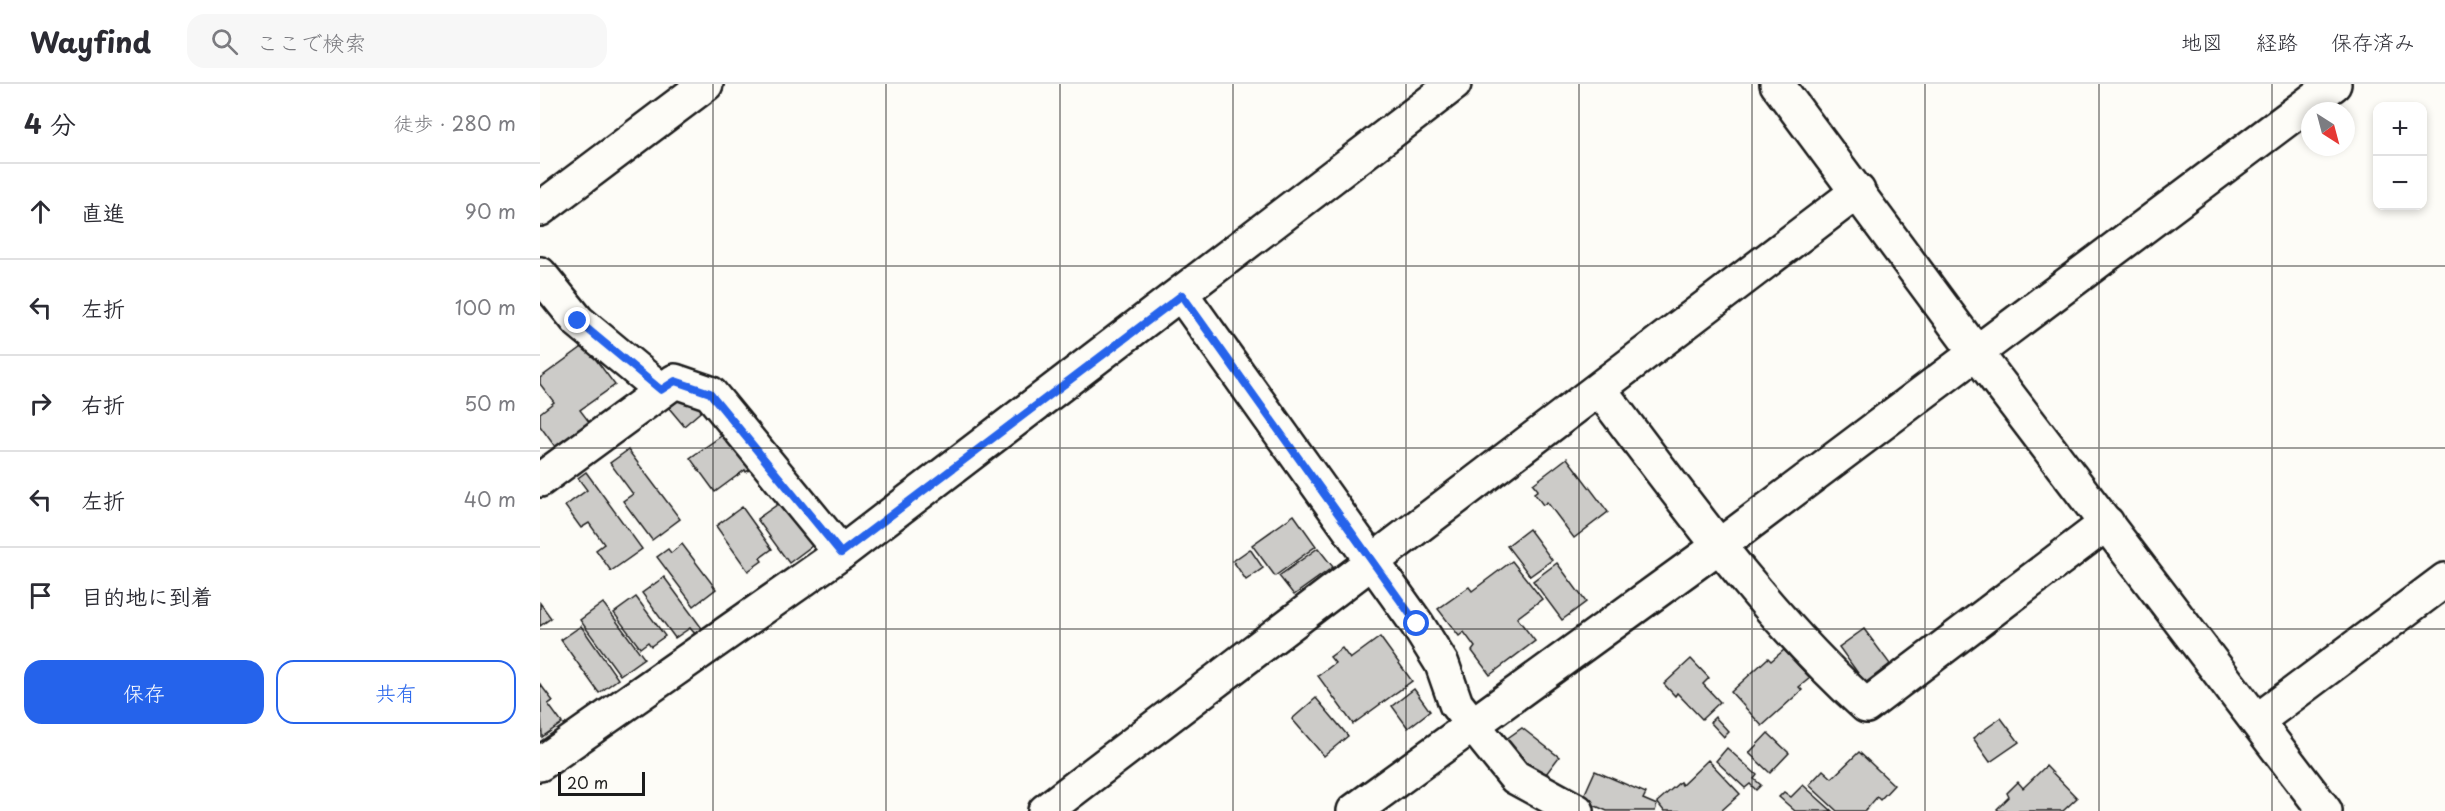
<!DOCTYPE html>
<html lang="ja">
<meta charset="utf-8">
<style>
body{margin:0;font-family:"Playpen Sans","Klee One",sans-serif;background:#f7f7f7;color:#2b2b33}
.controls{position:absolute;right:18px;top:18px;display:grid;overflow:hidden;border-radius:12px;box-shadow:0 3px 9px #0003}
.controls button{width:54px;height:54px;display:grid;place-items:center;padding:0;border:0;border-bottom:2px solid #e1e1e2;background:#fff;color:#2b2b33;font:30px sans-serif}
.compass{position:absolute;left:1761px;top:18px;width:54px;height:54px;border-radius:50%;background:#fff;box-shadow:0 3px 9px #0003;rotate:144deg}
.scale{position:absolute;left:18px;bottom:15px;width:87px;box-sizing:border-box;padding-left:6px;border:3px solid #1c1c1c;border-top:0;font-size:16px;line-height:21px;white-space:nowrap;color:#1c1c1c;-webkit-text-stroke:4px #fdfcf7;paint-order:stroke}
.stop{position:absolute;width:18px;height:18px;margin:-14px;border:4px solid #2563eb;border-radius:50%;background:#fff}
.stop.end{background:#2563eb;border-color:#fff;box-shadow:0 2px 6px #0008}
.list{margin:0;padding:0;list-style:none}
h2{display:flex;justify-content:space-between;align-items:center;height:78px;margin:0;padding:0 24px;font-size:26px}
h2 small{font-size:20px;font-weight:400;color:#7c7c81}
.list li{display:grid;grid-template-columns:39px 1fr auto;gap:18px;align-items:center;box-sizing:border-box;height:96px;padding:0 24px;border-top:2px solid #e1e1e2}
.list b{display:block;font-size:22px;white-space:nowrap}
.list em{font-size:20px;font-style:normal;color:#7c7c81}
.actions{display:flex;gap:12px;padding:18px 24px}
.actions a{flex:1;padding:14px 0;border:2px solid #2563eb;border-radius:18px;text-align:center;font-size:21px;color:#2563eb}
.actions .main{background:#2563eb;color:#fff}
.icon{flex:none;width:33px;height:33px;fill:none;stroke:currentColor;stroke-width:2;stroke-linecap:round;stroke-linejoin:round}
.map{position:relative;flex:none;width:1905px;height:727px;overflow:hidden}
header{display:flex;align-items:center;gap:36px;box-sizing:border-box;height:84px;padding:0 30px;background:#fff;border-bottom:2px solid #e1e1e2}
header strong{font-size:28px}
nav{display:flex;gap:33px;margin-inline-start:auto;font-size:21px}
.search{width:420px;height:54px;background:#f7f7f7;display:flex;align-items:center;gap:15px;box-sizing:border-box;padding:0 21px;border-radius:18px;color:#7c7c81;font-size:22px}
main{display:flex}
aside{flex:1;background:#fff}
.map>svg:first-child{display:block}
.building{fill:#cccbc8;stroke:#1c1c1c;stroke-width:1.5}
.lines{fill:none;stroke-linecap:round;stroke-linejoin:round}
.minor-casing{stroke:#1c1c1c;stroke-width:38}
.tertiary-casing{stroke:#1c1c1c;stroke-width:38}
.minor{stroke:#fdfcf7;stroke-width:33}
.tertiary{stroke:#fdfcf7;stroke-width:33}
.route{stroke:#2563eb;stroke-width:8}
.grid{fill:none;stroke:#1c1c1c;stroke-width:1.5;stroke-opacity:0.55}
</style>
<header>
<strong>Wayfind</strong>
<div class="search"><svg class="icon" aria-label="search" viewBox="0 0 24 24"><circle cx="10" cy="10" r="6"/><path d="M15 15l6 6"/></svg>ここで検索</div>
<nav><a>地図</a><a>経路</a><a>保存済み</a></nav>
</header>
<main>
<aside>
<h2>4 分<small>徒歩 · 280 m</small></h2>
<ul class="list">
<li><svg class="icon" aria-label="ahead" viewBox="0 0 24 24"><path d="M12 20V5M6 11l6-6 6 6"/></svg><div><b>直進</b></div><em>90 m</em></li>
<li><svg class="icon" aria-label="left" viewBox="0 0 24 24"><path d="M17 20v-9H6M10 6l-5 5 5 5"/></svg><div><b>左折</b></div><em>100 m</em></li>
<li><svg class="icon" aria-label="right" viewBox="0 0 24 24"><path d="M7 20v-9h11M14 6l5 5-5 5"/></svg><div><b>右折</b></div><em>50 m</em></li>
<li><svg class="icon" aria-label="left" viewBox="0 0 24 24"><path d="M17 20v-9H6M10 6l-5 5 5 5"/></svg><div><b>左折</b></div><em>40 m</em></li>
<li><svg class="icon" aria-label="arrive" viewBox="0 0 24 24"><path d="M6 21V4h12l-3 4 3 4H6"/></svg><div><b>目的地に到着</b></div></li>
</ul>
<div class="actions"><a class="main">保存</a><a>共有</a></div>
</aside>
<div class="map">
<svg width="1905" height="727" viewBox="0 0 1905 727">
<rect width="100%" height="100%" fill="#fdfcf7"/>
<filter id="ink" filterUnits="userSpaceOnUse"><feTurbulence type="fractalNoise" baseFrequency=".0167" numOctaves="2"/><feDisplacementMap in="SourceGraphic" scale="12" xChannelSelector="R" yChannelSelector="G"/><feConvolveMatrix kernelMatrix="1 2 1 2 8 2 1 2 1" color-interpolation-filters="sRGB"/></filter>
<g filter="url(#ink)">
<g class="building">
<polygon points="45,261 75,301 40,326 50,339 16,364 0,342 0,329 14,318 0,300 0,294"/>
<polygon points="140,315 165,324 144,342 129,324"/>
<polygon points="187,348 213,384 206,388 205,386 175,408 150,374"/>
<polygon points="88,366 140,435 112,456 83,417 93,410 70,379"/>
<polygon points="1027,374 1068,428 1034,454 1007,418 1003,421 994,409 998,406 993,400"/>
<polygon points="46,388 102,465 71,487 56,466 64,460 49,439 41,444 25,422 47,406 38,394"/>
<polygon points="241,418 273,461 249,479 217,435"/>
<polygon points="202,423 232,465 220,474 222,477 208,487 176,442"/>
<polygon points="754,431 776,462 735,492 712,461"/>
<polygon points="989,445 1012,476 990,492 967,462"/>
<polygon points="142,460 176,505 154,522 117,473 128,465 131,469"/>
<polygon points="778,464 793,483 754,511 739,492"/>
<polygon points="710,465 723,484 706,496 693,477"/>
<polygon points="972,477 1002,515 977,534 995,557 950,591 932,567 935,563 924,548 919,552 898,525 929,503 932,507"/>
<polygon points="1017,479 1046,518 1022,536 993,497"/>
<polygon points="124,493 164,547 157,552 150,544 135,554 102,509"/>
<polygon points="96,513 125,552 111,562 108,558 100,564 74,529"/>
<polygon points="0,519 11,534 0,542"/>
<polygon points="63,519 104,574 80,591 40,536"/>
<polygon points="41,542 78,595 59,609 21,556"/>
<polygon points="1324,545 1350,580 1325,599 1299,563"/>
<polygon points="840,553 872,597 813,640 778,592 795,579 790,573 802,564 810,575"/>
<polygon points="1244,566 1270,594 1259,603 1262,606 1222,642 1191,608 1228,574 1231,577"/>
<polygon points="1151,575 1169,594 1163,600 1180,618 1162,635 1137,609 1135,612 1124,600"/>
<polygon points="0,600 13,617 8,620 22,639 2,653"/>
<polygon points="874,605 890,627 868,644 852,622"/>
<polygon points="776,614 808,652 784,672 752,635"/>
<polygon points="1175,633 1189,648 1184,653 1170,638"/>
<polygon points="1461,634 1479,658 1450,678 1433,654"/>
<polygon points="982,644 1019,673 1003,694 959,660"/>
<polygon points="1228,649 1249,669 1230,689 1209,669"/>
<polygon points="1187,664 1217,691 1214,695 1221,701 1216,706 1210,700 1205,704 1176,677"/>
<polygon points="1319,668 1354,701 1340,716 1337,713 1325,727 1297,727 1269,701 1283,686 1292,694"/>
<polygon points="1168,676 1200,710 1181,727 1124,727 1117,718 1140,698 1142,701"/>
<polygon points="1506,682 1537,714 1523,727 1459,727 1457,725 1469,713 1467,709 1478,698 1483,704"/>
<polygon points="1055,687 1106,709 1103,715 1117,721 1115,727 1067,727 1042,716"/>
<polygon points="1263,701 1292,727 1255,727 1239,713 1244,708 1251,713"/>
</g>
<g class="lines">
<g class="minor-casing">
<g id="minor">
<polyline points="1237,0 1437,270 1785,727"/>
<polyline points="0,125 166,0"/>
<polyline points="0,190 38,237 121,306"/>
<polyline points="642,211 877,540 902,580 916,620 975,693 1037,727"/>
<path d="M1060 306C1142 414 1225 531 1326 622L1567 439"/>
<polyline points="0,396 135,297 170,309 301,469"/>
<polyline points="1717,637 1905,496"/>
<polyline points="0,680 301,469 914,0"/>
<polyline points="505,727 1318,107"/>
</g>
</g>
<g class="tertiary-casing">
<polyline id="tertiary" points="814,727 1179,462 1794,0"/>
</g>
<use href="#minor" class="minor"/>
<use href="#tertiary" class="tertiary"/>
</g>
</g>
<g class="lines" filter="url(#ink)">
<polyline class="route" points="38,237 121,306 135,297 170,309 301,469 642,211 877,540"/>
</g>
<path class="grid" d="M173 0V727M346 0V727M520 0V727M693 0V727M866 0V727M1039 0V727M1212 0V727M1385 0V727M1559 0V727M1732 0V727M0 182H1905M0 364H1905M0 545H1905"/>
</svg>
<div class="controls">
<button>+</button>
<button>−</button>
</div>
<svg class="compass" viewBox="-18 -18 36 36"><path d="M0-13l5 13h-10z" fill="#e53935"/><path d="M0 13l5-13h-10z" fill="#7c7c81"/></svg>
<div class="scale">20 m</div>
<div class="stop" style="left:877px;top:540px"></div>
<div class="stop end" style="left:38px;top:237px"></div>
</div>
</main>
